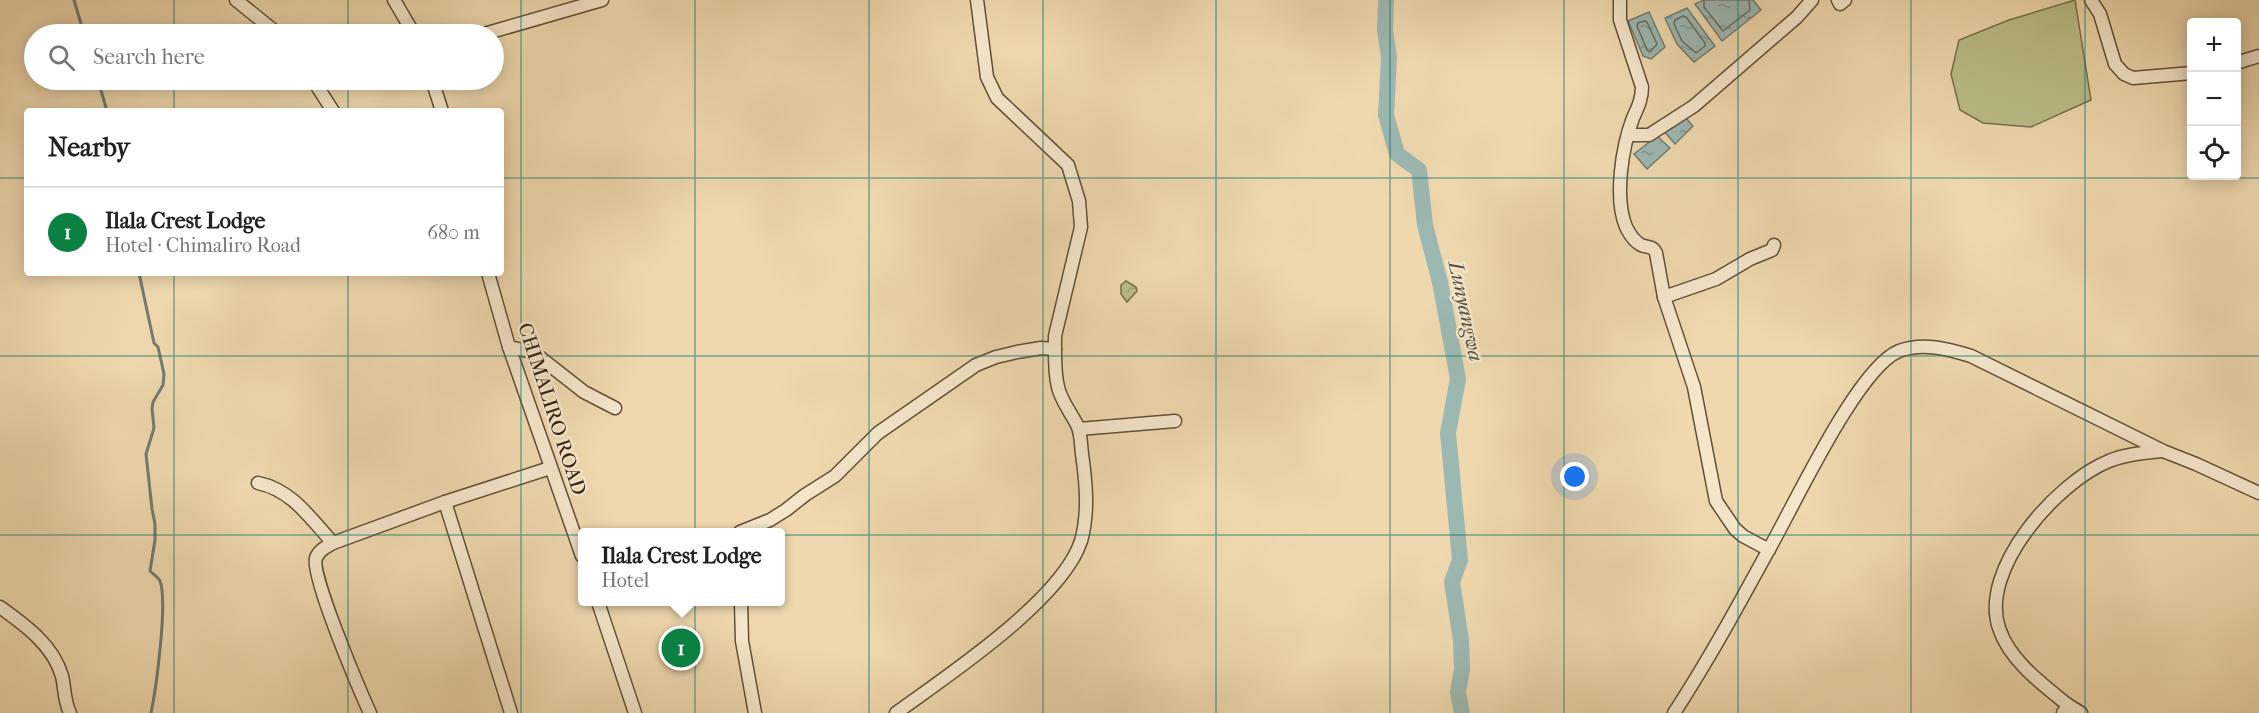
<!DOCTYPE html>
<meta charset="utf-8">
<style>
body{margin:0;font-family:"IM FELL French Canon",serif;background:#f2f2f2;color:#222}
.controls{position:absolute;right:18px;top:18px;display:grid;overflow:hidden;border-radius:6px;box-shadow:0 3px 15px #0003}
.controls button{width:54px;height:54px;display:grid;place-items:center;padding:0;border:0;border-bottom:2px solid #e0e0e0;background:#fff;color:#222;font:30px sans-serif}
.you{position:absolute;left:1575px;top:477px;width:21px;height:21px;margin:-15px;border:4px solid #fff;border-radius:50%;background:#1a73e8;box-shadow:0 0 0 9px #1a73e833}
.badge{display:grid;place-items:center;width:39px;height:39px;border-radius:50%;background:#0b8043;color:#fff;font-size:20px;font-weight:700}
.pin{position:absolute;translate:-50% -50%;border:3px solid #fff;box-shadow:0 2px 6px #0006}
.popup{position:absolute;left:578px;top:528px;width:207px;height:78px;box-sizing:border-box;display:grid;place-content:center;border-radius:6px;background:#fff;filter:drop-shadow(0 2px 4px #0005);font-size:20px;white-space:nowrap;color:#767676}
.popup b{font-size:22px;color:#222}
.popup::after{content:'';position:absolute;left:50%;top:100%;margin-left:-12px;border:12px solid transparent;border-top-color:#fff}
.list{margin:0;padding:0;list-style:none}
h2{display:flex;justify-content:space-between;align-items:center;height:78px;margin:0;padding:0 24px;font-size:26px}
h2 small{font-size:20px;font-weight:400;color:#767676}
.list li{display:grid;grid-template-columns:39px 1fr auto;gap:18px;align-items:center;box-sizing:border-box;height:90px;padding:0 24px;border-top:2px solid #e0e0e0}
.list b{display:block;font-size:22px;white-space:nowrap}
.list p{margin:0;font-size:20px;white-space:nowrap;color:#767676}
.list em{font-size:20px;font-style:normal;color:#767676}
.icon{flex:none;width:33px;height:33px;fill:none;stroke:currentColor;stroke-width:2;stroke-linecap:round;stroke-linejoin:round}
.map{position:relative;flex:none;width:2259px;height:713px;overflow:hidden}
.search{position:absolute;background:#fff;box-shadow:0 3px 15px #0003;left:24px;top:24px;width:480px;height:66px;display:flex;align-items:center;gap:15px;box-sizing:border-box;padding:0 21px;border-radius:33px;color:#767676;font-size:22px}
.panel{position:absolute;background:#fff;box-shadow:0 3px 15px #0003;left:24px;top:108px;width:480px;height:168px;border-radius:6px}
.map>svg:first-child{display:block}
.forest{fill:url(#forest-crowns);stroke:#76704c;stroke-width:1.5}
.pitch{fill:#babe89;stroke:#76704c;stroke-width:1.5}
.water{fill:url(#water-ripples);stroke:#727c71;stroke-width:1.5}
.lines{fill:none;stroke-linecap:round;stroke-linejoin:round}
.shore{stroke:#676d61;stroke-width:1.5}
.stream{stroke:#727c71;stroke-width:3}
.river{stroke:#9cb8b2;stroke-width:16}
.minor-casing{stroke:#615038;stroke-width:15}
.minor{stroke:#f5e6ca;stroke-width:12}
.grid{fill:none;stroke:#0f766e;stroke-width:1.5;stroke-opacity:0.55}
.labels{text-anchor:middle;dominant-baseline:central;stroke-width:5;stroke-linejoin:round;paint-order:stroke}
.street-label{font-size:20px;fill:#322210;stroke:#f5e6ca}
.water-label{font-size:21px;font-style:italic;fill:#524f41;stroke:#f5e6ca}
</style>
<div class="map">
<svg width="2259" height="713" viewBox="0 0 2259 713">
<defs>
<pattern id="forest-crowns" width="20" height="18" patternUnits="userSpaceOnUse" patternTransform="scale(1.5)"><rect width="20" height="18" fill="#babe89"/><path d="M2 6a3 3 0 1 1 6 0M12 15a3 3 0 1 1 6 0" fill="none" stroke="#a0a375"/></pattern>
<pattern id="water-ripples" width="26" height="14" patternUnits="userSpaceOnUse" patternTransform="scale(1.5)"><rect width="26" height="14" fill="#9cb8b2"/><path d="M2 4q2-2 4 0t4 0M15 11q2-2 4 0t4 0" fill="none" stroke="#80958f"/></pattern>
</defs>
<rect width="100%" height="100%" fill="#efd8ae"/>
<filter id="stains"><feTurbulence type="fractalNoise" baseFrequency=".00333" numOctaves="4"/><feColorMatrix values="0 0 0 0 .2 0 0 0 0 .09 0 0 0 0 .02 0 0 0 .5 -.17"/></filter>
<radialGradient id="worn" r=".72"><stop offset=".6" stop-color="#630" stop-opacity="0"/><stop offset="1" stop-color="#630" stop-opacity=".3"/></radialGradient>
<polygon class="forest" points="1126,281 1136,287 1137,291 1127,302 1121,294 1121,285"/>
<polygon class="pitch" points="2075,0 2091,100 2031,127 1983,123 1960,110 1951,74 1959,40 2009,20"/>
<g class="water">
<polygon points="1704,0 1753,0 1761,10 1722,41 1695,4"/>
<polygon points="1687,8 1715,46 1694,62 1677,44 1665,18"/>
<polygon points="1649,12 1665,47 1651,59 1643,56 1628,21"/>
<polygon points="1683,115 1693,126 1675,144 1663,130"/>
<polygon points="1657,136 1670,148 1647,169 1634,154"/>
</g>
<g class="lines">
<g class="shore">
<polyline points="1704,0 1704,7 1723,31 1750,10 1749,0"/>
<polygon points="1683,16 1686,17 1705,43 1705,46 1696,53 1682,41 1674,24 1675,20"/>
<polygon points="1644,21 1647,22 1657,44 1650,52 1647,50 1637,26 1638,23"/>
</g>
<g class="stream">
<polyline points="74,0 84,34"/>
<polyline points="98,80 107,111"/>
<path d="M139 273 154 343 158 347 164 374 163 385 153 402 152 409 154 428 146 454 152 509 155 524V540L150 571C153 574 158 577 160 581 168 602 156 689 151 713"/>
</g>
<polyline class="river" points="1386,0 1385,30 1389,57 1386,115 1397,154 1419,170 1425,225 1440,282 1458,379 1448,433 1460,560 1452,582 1461,640 1462,669 1458,692 1462,713"/>
<g class="minor-casing">
<g id="minor">
<polyline points="236,0 278,34"/>
<polyline points="394,0 414,34"/>
<path d="M1620 0V20L1642 87C1642 99 1638 107 1633 118 1622 147 1614 198 1626 227 1629 233 1635 242 1641 245 1647 248 1652 245 1656 253L1664 297 1694 387 1716 501 1735 529 1743 536 1769 550"/>
<polyline points="1838,0 1840,4 1845,0"/>
<polyline points="2091,0 2100,14 2115,64 2124,74 2133,78 2192,73"/>
<polyline points="484,34 602,0"/>
<polyline points="2236,63 2259,56"/>
<polyline points="313,80 333,111"/>
<polyline points="432,80 442,111"/>
<polyline points="1629,135 1649,135 1694,106 1797,17 1812,0"/>
<polyline points="488,273 509,347 582,556"/>
<polyline points="1664,297 1716,279 1750,259 1772,250 1774,245"/>
<polyline points="509,347 533,352 584,392 615,408"/>
<polyline points="1079,429 1175,421"/>
<path d="M258 483C292 490 310 518 333 543"/>
<polyline points="445,502 511,713"/>
<polyline points="740,532 770,520 786,510 805,495 835,476 878,433 976,365 996,357 1017,352 1041,348 1055,349"/>
<polyline points="598,602 635,713"/>
<polyline points="741,602 742,641 755,713"/>
<path d="M0 607C25 625 53 645 62 676 65 689 64 701 70 713"/>
<path d="M2068 705C2043 685 2009 660 1999 628 1979 569 2057 482 2109 461 2126 454 2144 453 2162 451"/>
<path d="M370 713C360 691 310 574 316 558 319 550 326 547 333 543L445 502 550 468"/>
<path d="M896 713C947 676 1062 600 1081 541 1089 513 1086 482 1082 454 1081 446 1081 435 1078 427 1072 414 1061 401 1058 387 1054 371 1055 352 1055 336L1081 227 1079 201 1068 165 997 98 987 77 977 0"/>
<path d="M1674 713C1708 661 1738 606 1768 551 1793 508 1857 368 1899 351 1923 342 1948 349 1971 356L2163 451 2196 464 2259 493"/>
<polyline points="2063,713 2068,705 2081,713"/>
</g>
</g>
<use href="#minor" class="minor"/>
</g>
<path class="grid" d="M174 0V34M348 0V34M521 0V713M695 0V713M869 0V713M1043 0V713M1216 0V713M1390 0V713M1564 0V713M1738 0V713M1911 0V713M2085 0V713M174 80V111M348 80V111M0 178H27M501 178H2259M174 273V713M348 273V713M0 356H2259M0 535H2259"/>
<g class="labels">
<g class="street-label">
<text transform="translate(552 409) rotate(72)">CHIMALIRO ROAD</text>
</g>
<g class="water-label">
<text transform="translate(1466 311) rotate(78)">Lunyangwa</text>
</g>
</g>
<rect width="100%" height="100%" filter="url(#stains)"/>
<rect width="100%" height="100%" fill="url(#worn)"/>
</svg>
<div class="controls">
<button>+</button>
<button>−</button>
<button><svg class="icon" aria-label="locate" viewBox="0 0 24 24"><circle cx="12" cy="12" r="6"/><path d="M12 2v4M12 18v4M2 12h4M18 12h4"/></svg></button>
</div>
<div class="you"></div>
<div class="pin badge" style="left:681px;top:648px">1</div>
<div class="popup"><b>Ilala Crest Lodge</b>Hotel</div>
<div class="search"><svg class="icon" aria-label="search" viewBox="0 0 24 24"><circle cx="10" cy="10" r="6"/><path d="M15 15l6 6"/></svg>Search here</div>
<section class="panel">
<h2>Nearby<small></small></h2>
<ul class="list">
<li><span class="badge">1</span><div><b>Ilala Crest Lodge</b><p>Hotel · Chimaliro Road</p></div><em>680 m</em></li>
</ul>
</section>
</div>
